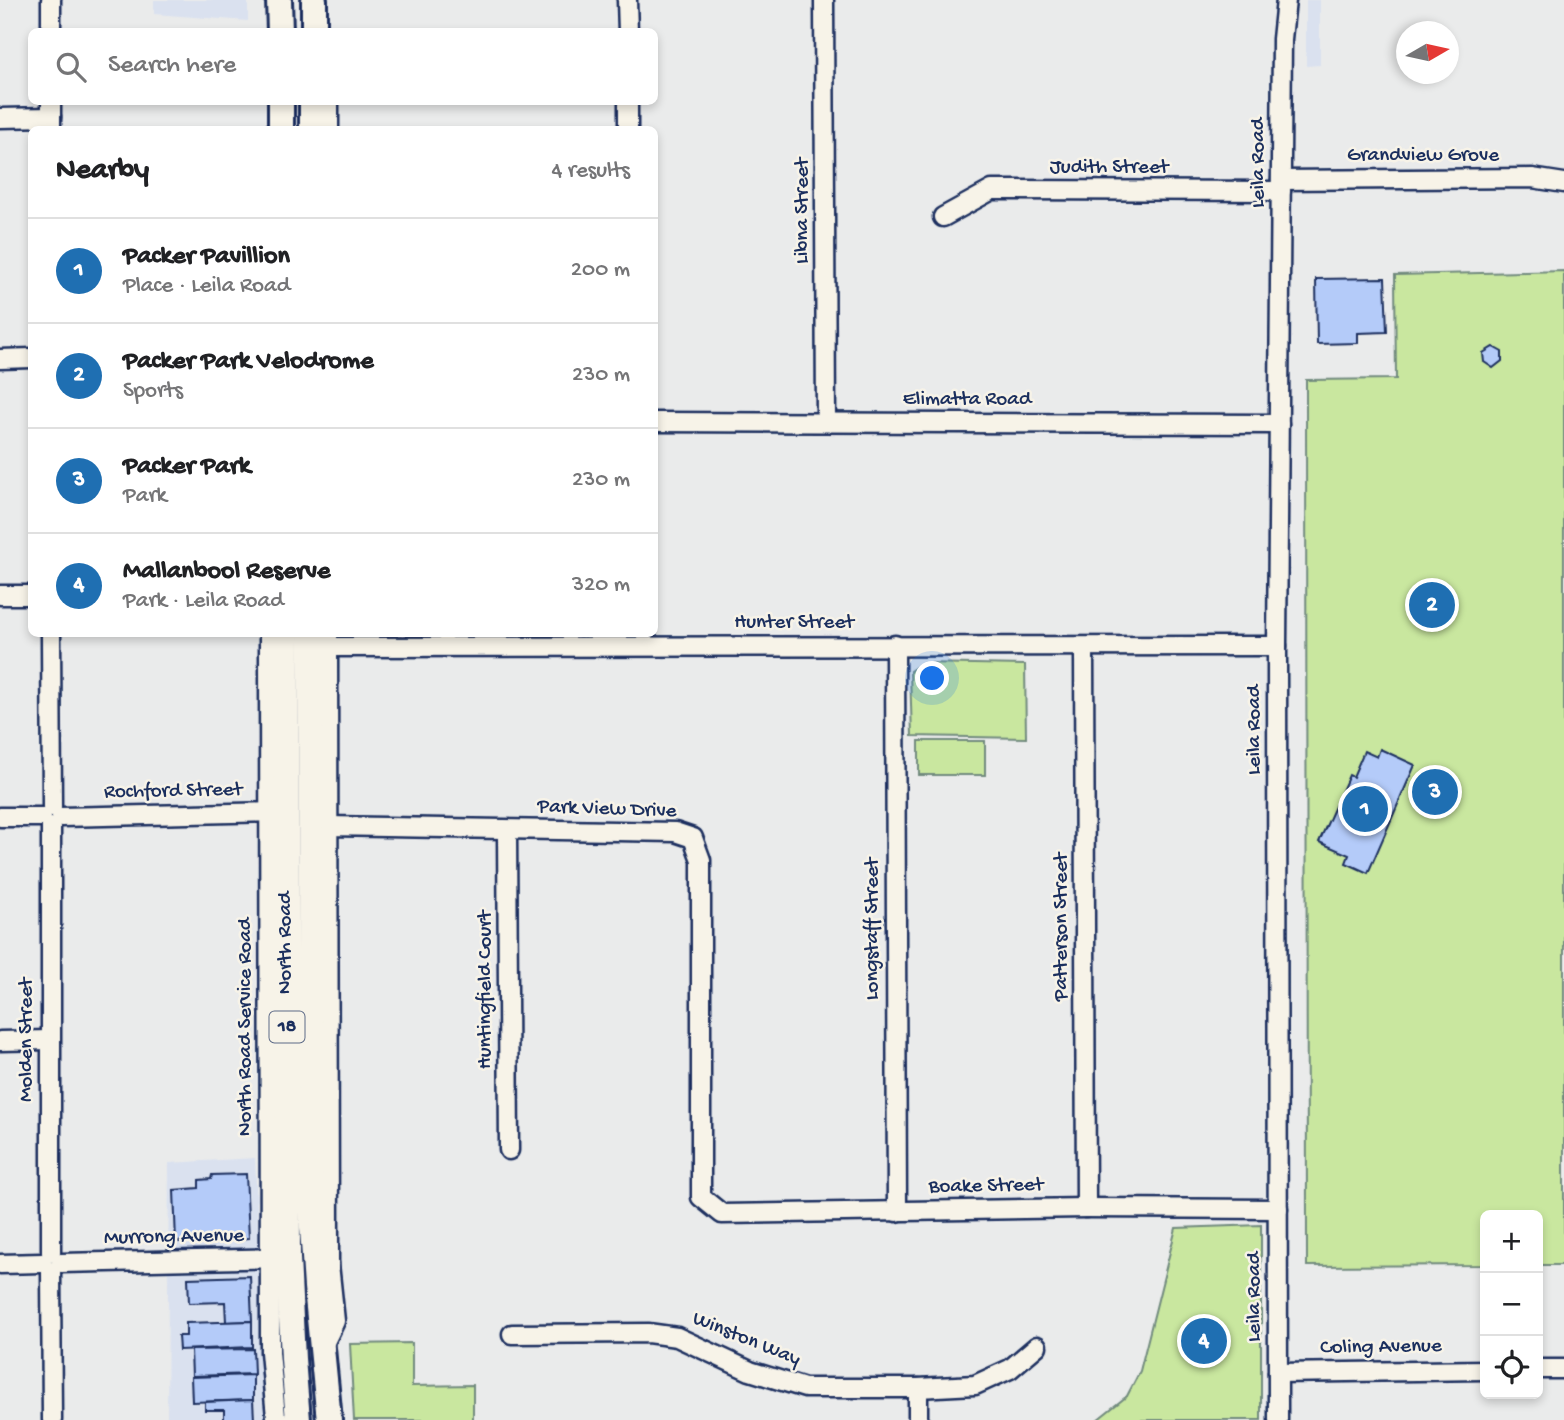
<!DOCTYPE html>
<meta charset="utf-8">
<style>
body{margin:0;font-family:"Gochi Hand",sans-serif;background:#f6f6f6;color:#202124}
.controls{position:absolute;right:21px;bottom:21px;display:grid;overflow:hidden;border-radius:10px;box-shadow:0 4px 10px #0003}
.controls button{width:63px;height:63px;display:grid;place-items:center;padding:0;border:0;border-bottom:2px solid #e0e0e0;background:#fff;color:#202124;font:35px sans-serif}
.compass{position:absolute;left:1396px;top:21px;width:63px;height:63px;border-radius:50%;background:#fff;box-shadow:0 4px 10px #0003;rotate:81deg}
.you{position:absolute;left:933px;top:679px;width:24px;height:24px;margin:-18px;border:5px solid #fff;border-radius:50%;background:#1a73e8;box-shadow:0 0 0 10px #1a73e833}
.badge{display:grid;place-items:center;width:46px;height:46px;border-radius:50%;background:#1f6fb2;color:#fff;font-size:23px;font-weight:700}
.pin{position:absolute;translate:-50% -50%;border:4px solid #fff;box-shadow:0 2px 7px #0006}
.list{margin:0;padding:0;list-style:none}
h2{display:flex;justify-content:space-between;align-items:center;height:91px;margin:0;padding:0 28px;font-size:30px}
h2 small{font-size:23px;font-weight:400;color:#757577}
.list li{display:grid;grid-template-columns:46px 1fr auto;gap:21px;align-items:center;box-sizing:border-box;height:105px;padding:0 28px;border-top:2px solid #e0e0e0}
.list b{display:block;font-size:26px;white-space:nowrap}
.list p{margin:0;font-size:23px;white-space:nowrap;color:#757577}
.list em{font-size:23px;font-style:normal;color:#757577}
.icon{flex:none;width:38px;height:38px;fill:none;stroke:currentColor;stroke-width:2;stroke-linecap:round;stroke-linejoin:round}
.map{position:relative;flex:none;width:1564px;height:1420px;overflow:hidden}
.search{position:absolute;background:#fff;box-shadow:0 4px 10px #0003;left:28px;top:28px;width:630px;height:77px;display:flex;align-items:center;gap:18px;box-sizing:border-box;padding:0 24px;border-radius:10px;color:#757577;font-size:26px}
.panel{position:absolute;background:#fff;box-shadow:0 4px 10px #0003;left:28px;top:126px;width:630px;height:511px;border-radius:10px}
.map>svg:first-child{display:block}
.built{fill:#dae1ef}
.green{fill:#c9e79f;stroke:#728b7e;stroke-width:2}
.building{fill:#b4cbf9;stroke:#1b2f5e;stroke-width:2}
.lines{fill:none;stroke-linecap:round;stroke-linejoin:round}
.minor-casing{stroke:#1b2f5e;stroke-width:23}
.highway-casing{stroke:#1b2f5e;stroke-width:30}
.minor{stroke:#f7f3e8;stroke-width:18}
.highway{stroke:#f7f3e8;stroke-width:24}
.labels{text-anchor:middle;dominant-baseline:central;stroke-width:5;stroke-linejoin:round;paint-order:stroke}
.shield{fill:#f7f3e8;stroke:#5d6a87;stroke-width:2}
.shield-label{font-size:19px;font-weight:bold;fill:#1b2f5e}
.street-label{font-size:21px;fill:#1b2f5e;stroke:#f7f3e8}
</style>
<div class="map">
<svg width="1564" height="1420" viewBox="0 0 1564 1420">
<rect width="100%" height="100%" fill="#eaebeb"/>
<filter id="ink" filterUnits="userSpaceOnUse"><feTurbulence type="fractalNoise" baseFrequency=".0143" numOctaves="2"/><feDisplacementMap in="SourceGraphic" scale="14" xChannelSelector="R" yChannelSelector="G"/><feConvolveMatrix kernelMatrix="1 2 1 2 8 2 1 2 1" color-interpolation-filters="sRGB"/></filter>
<g filter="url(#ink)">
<g class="built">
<polygon points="154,0 248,0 248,21 154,14"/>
<polygon points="1306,0 1320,0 1320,65 1306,66"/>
<polygon points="255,1158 266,1420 167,1420 169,1163"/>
</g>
<g class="green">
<polygon points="1564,271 1564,1265 1538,1265 1538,1215 1485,1215 1485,1265 1307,1266 1306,380 1396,379 1395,275"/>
<polygon points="922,663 1025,665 1026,738 912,736 910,671"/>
<rect x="919" y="741" width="66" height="34"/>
<polygon points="1261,1225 1261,1420 1097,1420 1127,1396 1140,1371 1176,1228"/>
<polygon points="412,1343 412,1386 473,1385 473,1420 354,1420 350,1344"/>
</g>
<g class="building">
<polygon points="1385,278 1387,332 1358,333 1358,343 1317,344 1316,279"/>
<polygon points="1493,347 1502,352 1502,361 1493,368 1484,362 1483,353"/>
<polygon points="1380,749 1415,765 1368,873 1346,863 1349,855 1319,842 1349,775 1353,777 1364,751 1377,757"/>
<polygon points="246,1174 249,1238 176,1242 174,1190 199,1188 199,1180 211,1179 212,1175"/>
<polygon points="250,1276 252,1321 226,1322 225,1302 189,1303 188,1278"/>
<polygon points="252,1321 252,1347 179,1350 178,1336 186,1336 186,1323"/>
<polygon points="253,1349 254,1374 192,1376 191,1350"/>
<polygon points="253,1375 253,1400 192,1402 191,1377"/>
<polygon points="253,1400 254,1420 224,1420 224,1410 205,1410 205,1402"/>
</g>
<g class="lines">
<g class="minor-casing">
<g id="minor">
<polyline points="51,0 51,32"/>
<polyline points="627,0 628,32"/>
<polyline points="824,0 826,422"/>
<polyline points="51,102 51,130"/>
<polyline points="628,102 628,130"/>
<polyline points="0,118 51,117"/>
<polyline points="329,130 329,102"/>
<polyline points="1281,180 1532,178 1564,183"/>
<polyline points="943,217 992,190 1281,191"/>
<polyline points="0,359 32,358"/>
<polyline points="654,422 1279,424"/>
<polyline points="0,595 32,595"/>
<polyline points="51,634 52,807"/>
<polyline points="269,634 270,1352 276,1417 279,1420"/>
<polyline points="895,645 897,1212"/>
<polyline points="310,647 1277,646"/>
<polyline points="1084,647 1086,1208"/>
<polyline points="0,817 42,817"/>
<polyline points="61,817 278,812"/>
<polyline points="327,826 675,832 693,838 701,860 701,1197 722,1214 1086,1208 1278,1209"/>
<polyline points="507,830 509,1150"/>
<polyline points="0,1041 50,1040"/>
<polyline points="51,1253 51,827"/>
<polyline points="61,1263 281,1258"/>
<polyline points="0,1264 42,1263"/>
<polyline points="51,1271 52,1420"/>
<polyline points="316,1287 329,1264 328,634"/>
<polyline points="512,1334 648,1333 677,1337 750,1371 805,1388 918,1388 975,1385 1010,1369 1037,1346"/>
<polyline points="322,1348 335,1321 329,1264"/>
<polyline points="1538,1369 1564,1369"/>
<polyline points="1278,1373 1485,1370"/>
<polyline points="918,1420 918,1388"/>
<polyline points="1278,1420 1277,646 1282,39 1286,0"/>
</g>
</g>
<g class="highway-casing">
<g id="highway">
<polyline points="279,0 280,32"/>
<polyline points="314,32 314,0"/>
<polyline points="281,102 281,130"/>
<polyline points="312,130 312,102"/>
<polyline points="286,634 288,1258 293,1359 298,1420"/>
<polyline points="310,634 311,1212 316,1287 329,1420"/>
</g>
</g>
<use href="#minor" class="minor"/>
<use href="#highway" class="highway"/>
</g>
</g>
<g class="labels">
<rect class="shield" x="269.5" y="1011.5" width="35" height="31" rx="5"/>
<g class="shield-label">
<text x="287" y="1027">18</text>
</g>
<g class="street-label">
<text x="1423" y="156">Grandview Grove</text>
<text transform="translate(1259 163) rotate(-90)">Leila Road</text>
<text x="1109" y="168">Judith Street</text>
<text transform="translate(803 211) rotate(-90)">Libna Street</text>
<text x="967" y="400">Elimatta Road</text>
<text x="794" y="623">Hunter Street</text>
<text transform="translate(1255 730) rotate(-90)">Leila Road</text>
<text transform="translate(173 792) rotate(-1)">Rochford Street</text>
<text transform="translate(607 810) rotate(2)">Park View Drive</text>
<text transform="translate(1062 927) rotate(-90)">Patterson Street</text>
<text transform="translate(873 929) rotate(-90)">Longstaff Street</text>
<text transform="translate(286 943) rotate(-90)">North Road</text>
<text transform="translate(486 990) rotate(-90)">Huntingfield Court</text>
<text transform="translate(246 1027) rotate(-90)">North Road Service Road</text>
<text transform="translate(27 1040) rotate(-90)">Molden Street</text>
<text transform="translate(986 1187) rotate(-1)">Boake Street</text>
<text transform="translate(174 1238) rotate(-1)">Murrong Avenue</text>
<text transform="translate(1255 1297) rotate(-90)">Leila Road</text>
<text transform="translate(746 1340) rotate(22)">Winston Way</text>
<text transform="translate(1381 1348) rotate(-1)">Coling Avenue</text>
</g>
</g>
</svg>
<div class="controls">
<button>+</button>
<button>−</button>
<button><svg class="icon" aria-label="locate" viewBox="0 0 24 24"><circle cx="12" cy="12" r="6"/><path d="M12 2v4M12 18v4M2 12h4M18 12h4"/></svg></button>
</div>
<svg class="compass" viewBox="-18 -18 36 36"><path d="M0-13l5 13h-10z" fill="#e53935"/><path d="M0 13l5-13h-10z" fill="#757577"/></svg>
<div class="you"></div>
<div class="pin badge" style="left:1365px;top:809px">1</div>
<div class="pin badge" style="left:1432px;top:605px">2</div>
<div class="pin badge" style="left:1435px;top:792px">3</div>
<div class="pin badge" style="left:1204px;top:1341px">4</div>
<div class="search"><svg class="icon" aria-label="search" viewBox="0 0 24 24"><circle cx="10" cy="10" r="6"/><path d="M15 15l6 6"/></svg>Search here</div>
<section class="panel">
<h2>Nearby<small>4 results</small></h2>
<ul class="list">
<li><span class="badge">1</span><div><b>Packer Pavillion</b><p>Place · Leila Road</p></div><em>200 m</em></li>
<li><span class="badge">2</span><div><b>Packer Park Velodrome</b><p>Sports</p></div><em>230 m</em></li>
<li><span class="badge">3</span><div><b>Packer Park</b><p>Park</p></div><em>230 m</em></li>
<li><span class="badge">4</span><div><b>Mallanbool Reserve</b><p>Park · Leila Road</p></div><em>320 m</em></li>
</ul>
</section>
</div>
